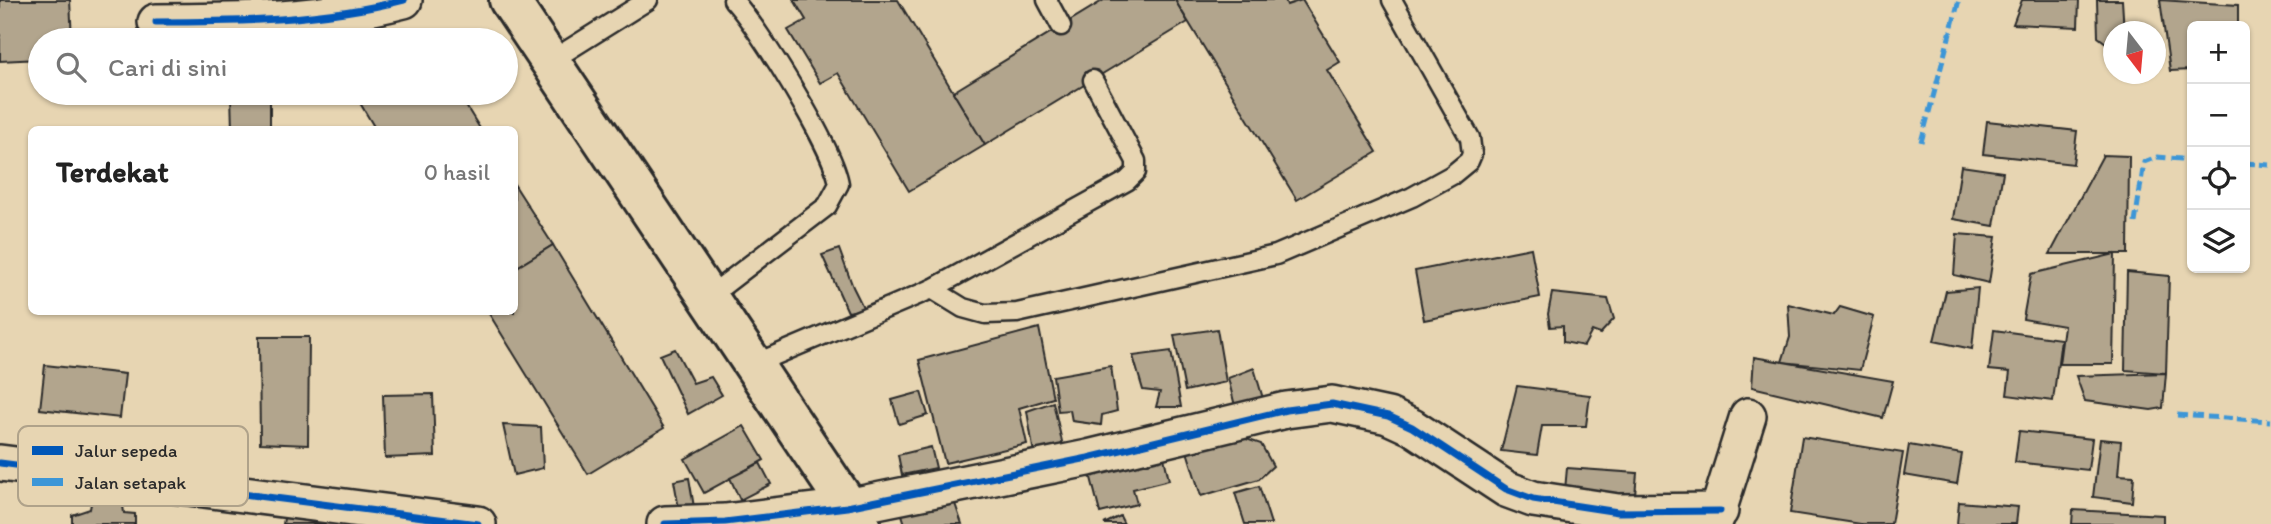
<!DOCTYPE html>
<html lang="id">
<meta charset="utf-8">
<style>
body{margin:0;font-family:Itim,sans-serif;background:#f2f2f2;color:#222}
.controls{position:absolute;right:21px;top:21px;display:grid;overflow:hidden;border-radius:10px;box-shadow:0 2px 5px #0004}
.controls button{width:63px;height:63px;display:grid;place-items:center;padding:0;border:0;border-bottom:2px solid #e0e0e0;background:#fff;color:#222;font:35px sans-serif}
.compass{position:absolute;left:2103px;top:21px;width:63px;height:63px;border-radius:50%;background:#fff;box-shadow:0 2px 5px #0004;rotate:164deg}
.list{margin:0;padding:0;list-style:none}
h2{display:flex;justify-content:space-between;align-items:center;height:91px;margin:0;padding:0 28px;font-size:30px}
h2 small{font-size:23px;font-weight:400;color:#767676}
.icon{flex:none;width:38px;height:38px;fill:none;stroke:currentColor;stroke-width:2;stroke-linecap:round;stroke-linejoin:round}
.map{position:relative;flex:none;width:2271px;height:524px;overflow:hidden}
.search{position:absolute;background:#fff;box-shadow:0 2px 5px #0004;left:28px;top:28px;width:490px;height:77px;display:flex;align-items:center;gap:18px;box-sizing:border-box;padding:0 24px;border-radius:38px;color:#767676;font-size:26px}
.panel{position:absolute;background:#fff;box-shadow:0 2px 5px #0004;left:28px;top:126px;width:490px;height:189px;border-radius:10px}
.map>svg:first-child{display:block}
.building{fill:#b2a58d;stroke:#2b2b2b;stroke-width:2}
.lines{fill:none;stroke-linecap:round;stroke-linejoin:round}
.lane-casing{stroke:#2b2b2b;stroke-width:23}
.street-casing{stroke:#2b2b2b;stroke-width:40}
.highway-casing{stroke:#2b2b2b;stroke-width:44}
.lane{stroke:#e7d5b2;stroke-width:18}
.street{stroke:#e7d5b2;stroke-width:35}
.highway{stroke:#e7d5b2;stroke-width:38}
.quiet{stroke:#3c96d7;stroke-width:5;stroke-dasharray:10 5;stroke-linecap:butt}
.cycleway-casing{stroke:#e7d5b2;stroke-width:11}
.cycleway{stroke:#0057b8;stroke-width:7}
.key{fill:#e7d5b2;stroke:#afa28a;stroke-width:2}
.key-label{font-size:19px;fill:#2b2b2b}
</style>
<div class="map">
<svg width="2271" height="524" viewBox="0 0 2271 524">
<rect width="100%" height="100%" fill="#e7d5b2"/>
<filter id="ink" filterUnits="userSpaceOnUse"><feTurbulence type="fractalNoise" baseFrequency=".0143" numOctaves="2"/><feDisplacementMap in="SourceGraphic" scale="14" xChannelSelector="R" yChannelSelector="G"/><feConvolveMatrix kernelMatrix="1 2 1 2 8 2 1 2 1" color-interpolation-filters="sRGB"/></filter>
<g filter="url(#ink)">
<g class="building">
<polygon points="0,0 70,0 72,40 40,40 40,59 0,61"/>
<polygon points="794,0 898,0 985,145 909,191 838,73 820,83 788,30 806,20"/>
<polygon points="1104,0 1175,0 1188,22 985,145 953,92"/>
<polygon points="1175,0 1285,0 1287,5 1302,0 1340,62 1327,70 1377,152 1297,200"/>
<polygon points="2022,0 2079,0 2078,27 2013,24"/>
<polygon points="2097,0 2122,0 2124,32 2114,32 2114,49 2098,37"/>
<polygon points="2160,0 2238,5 2238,26 2192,26 2192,70 2170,71"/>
<polygon points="231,93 270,93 270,130 232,130"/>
<polygon points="376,93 458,93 481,130 376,130 360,103"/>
<polygon points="1987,121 2077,131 2073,164 1983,154"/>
<polygon points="2103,155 2129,156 2128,254 2050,254"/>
<polygon points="1961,166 2003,172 1994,226 1953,219"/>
<polygon points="514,184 553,245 514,269"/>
<polygon points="1957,234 1996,237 1989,283 1954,275"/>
<polygon points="553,245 664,428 588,474 488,312 514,312 514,269"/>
<polygon points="1531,248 1540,297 1424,320 1415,271"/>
<polygon points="839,249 853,287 864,309 848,312 822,255"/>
<polygon points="2115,254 2113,364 2059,364 2064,326 2023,319 2031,274"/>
<polygon points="2127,272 2169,276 2166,373 2125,370"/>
<polygon points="1978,288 1972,349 1934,341 1946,291"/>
<polygon points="1552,293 1608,299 1614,319 1600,334 1592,331 1584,346 1563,342 1563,326 1550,327 1548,314"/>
<polygon points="1788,304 1834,315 1840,307 1874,317 1860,370 1782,362 1790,337"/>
<polygon points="1039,328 1053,398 1019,408 1027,444 945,463 919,360"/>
<polygon points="1217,329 1226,382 1185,391 1174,335"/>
<polygon points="1994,330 2061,339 2053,401 2007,395 2010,372 1989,370"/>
<polygon points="259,337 309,337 308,445 260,443"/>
<polygon points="675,349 693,383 711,377 722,395 688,414 660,355"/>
<polygon points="1171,351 1181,407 1156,407 1160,392 1143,390 1133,356"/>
<polygon points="1754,357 1893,381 1883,418 1752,387"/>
<polygon points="45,365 125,374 120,418 40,409"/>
<polygon points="1111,366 1117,411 1102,415 1101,425 1072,421 1070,410 1058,411 1053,376"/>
<polygon points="1254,368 1264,402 1235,406 1228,378"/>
<polygon points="2166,373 2163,408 2151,410 2085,401 2076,376"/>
<polygon points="1517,386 1590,395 1586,426 1542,426 1537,455 1501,451"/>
<polygon points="921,392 928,415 899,424 892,400"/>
<polygon points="433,394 435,456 385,458 383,395"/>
<polygon points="1053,402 1063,446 1034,454 1027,411"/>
<polygon points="503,425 541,427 543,468 514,475"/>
<polygon points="744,426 764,460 704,493 685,459"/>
<polygon points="2019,431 2092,439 2088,470 2015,462"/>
<polygon points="1226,432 1261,444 1273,466 1259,479 1201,496 1185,445"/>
<polygon points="1802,437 1903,453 1891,524 1861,524 1790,513"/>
<polygon points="2100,439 2121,441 2118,475 2134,476 2132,502 2093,497"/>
<polygon points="1161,444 1169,480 1133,489 1137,504 1100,513 1087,462"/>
<polygon points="1909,445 1962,454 1957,484 1904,475"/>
<polygon points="931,447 936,468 902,475 898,455"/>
<polygon points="760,463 771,484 740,500 730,478"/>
<polygon points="1567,468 1637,473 1635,495 1565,490"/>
<polygon points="689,478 694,507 679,509 674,481"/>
<polygon points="1259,486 1271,524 1245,524 1235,493"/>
<polygon points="950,489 962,524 905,524 898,502"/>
<polygon points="92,498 122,498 124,513 135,514 135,524 72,524 72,515 90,509"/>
<polygon points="1959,502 2018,507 2016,524 1957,524"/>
<polygon points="297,509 301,520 326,524 283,524 285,513"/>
<polygon points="2073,510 2163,515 2163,524 2072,524"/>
<polygon points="1120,516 1124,524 1104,524"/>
</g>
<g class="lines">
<g class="lane-casing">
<g id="lane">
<polyline points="1047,0 1061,26"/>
<polyline points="549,62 648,0"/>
<polyline points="932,289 963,308 985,314 1017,313 1276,255 1412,197 1452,175 1469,161 1472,154 1470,138 1392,0"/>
<path d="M707 298 827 206 839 184C834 149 759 28 733 0"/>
<polyline points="752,365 932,289 1127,181 1136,172 1136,161 1093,80"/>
</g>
</g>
<g class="street-casing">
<g id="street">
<path d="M156 22C240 22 322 21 404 0"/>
<polyline points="0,463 478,524"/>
<polyline points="665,524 725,522 847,507 1088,458 1286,410 1332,404 1388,416 1412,427 1506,489 1533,499 1618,512 1720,511"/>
<polyline points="1714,524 1748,416"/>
</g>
</g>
<g class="highway-casing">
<polyline id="highway" points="509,0 860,524"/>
</g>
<use href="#lane" class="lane"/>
<use href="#street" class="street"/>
<use href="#highway" class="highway"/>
<g class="quiet">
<polyline points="1921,142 1959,0"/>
<polyline points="2245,163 2271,165"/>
<polyline points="2135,223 2144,162 2157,157 2192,160"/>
<polyline points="2177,415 2271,421"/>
</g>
<g class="cycleway-casing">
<g id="cycleway">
<path d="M156 22C240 22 322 21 404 0"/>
<polyline points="0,463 478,524"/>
<polyline points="665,524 725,522 847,507 1088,458 1286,410 1332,404 1388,416 1412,427 1506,489 1533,499 1618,512 1720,511"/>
</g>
</g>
<use href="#cycleway" class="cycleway"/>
</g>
</g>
<rect x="18" y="426" width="230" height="80" rx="10" class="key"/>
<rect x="32" y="446" width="31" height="9" fill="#0057b8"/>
<rect x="32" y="478" width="31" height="8" fill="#3c96d7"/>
<g class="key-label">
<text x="75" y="457">Jalur sepeda</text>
<text x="75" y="489">Jalan setapak</text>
</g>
</svg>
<div class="controls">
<button>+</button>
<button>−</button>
<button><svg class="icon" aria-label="locate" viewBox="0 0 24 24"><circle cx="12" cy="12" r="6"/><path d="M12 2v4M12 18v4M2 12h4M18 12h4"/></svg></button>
<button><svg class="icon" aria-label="layers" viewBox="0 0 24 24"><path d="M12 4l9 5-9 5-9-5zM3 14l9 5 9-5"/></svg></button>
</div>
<svg class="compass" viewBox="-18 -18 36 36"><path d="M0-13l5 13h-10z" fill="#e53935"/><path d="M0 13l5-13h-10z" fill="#767676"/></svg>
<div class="search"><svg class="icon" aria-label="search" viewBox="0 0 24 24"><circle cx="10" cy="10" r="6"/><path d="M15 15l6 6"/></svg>Cari di sini</div>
<section class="panel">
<h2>Terdekat<small>0 hasil</small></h2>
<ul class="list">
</ul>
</section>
</div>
